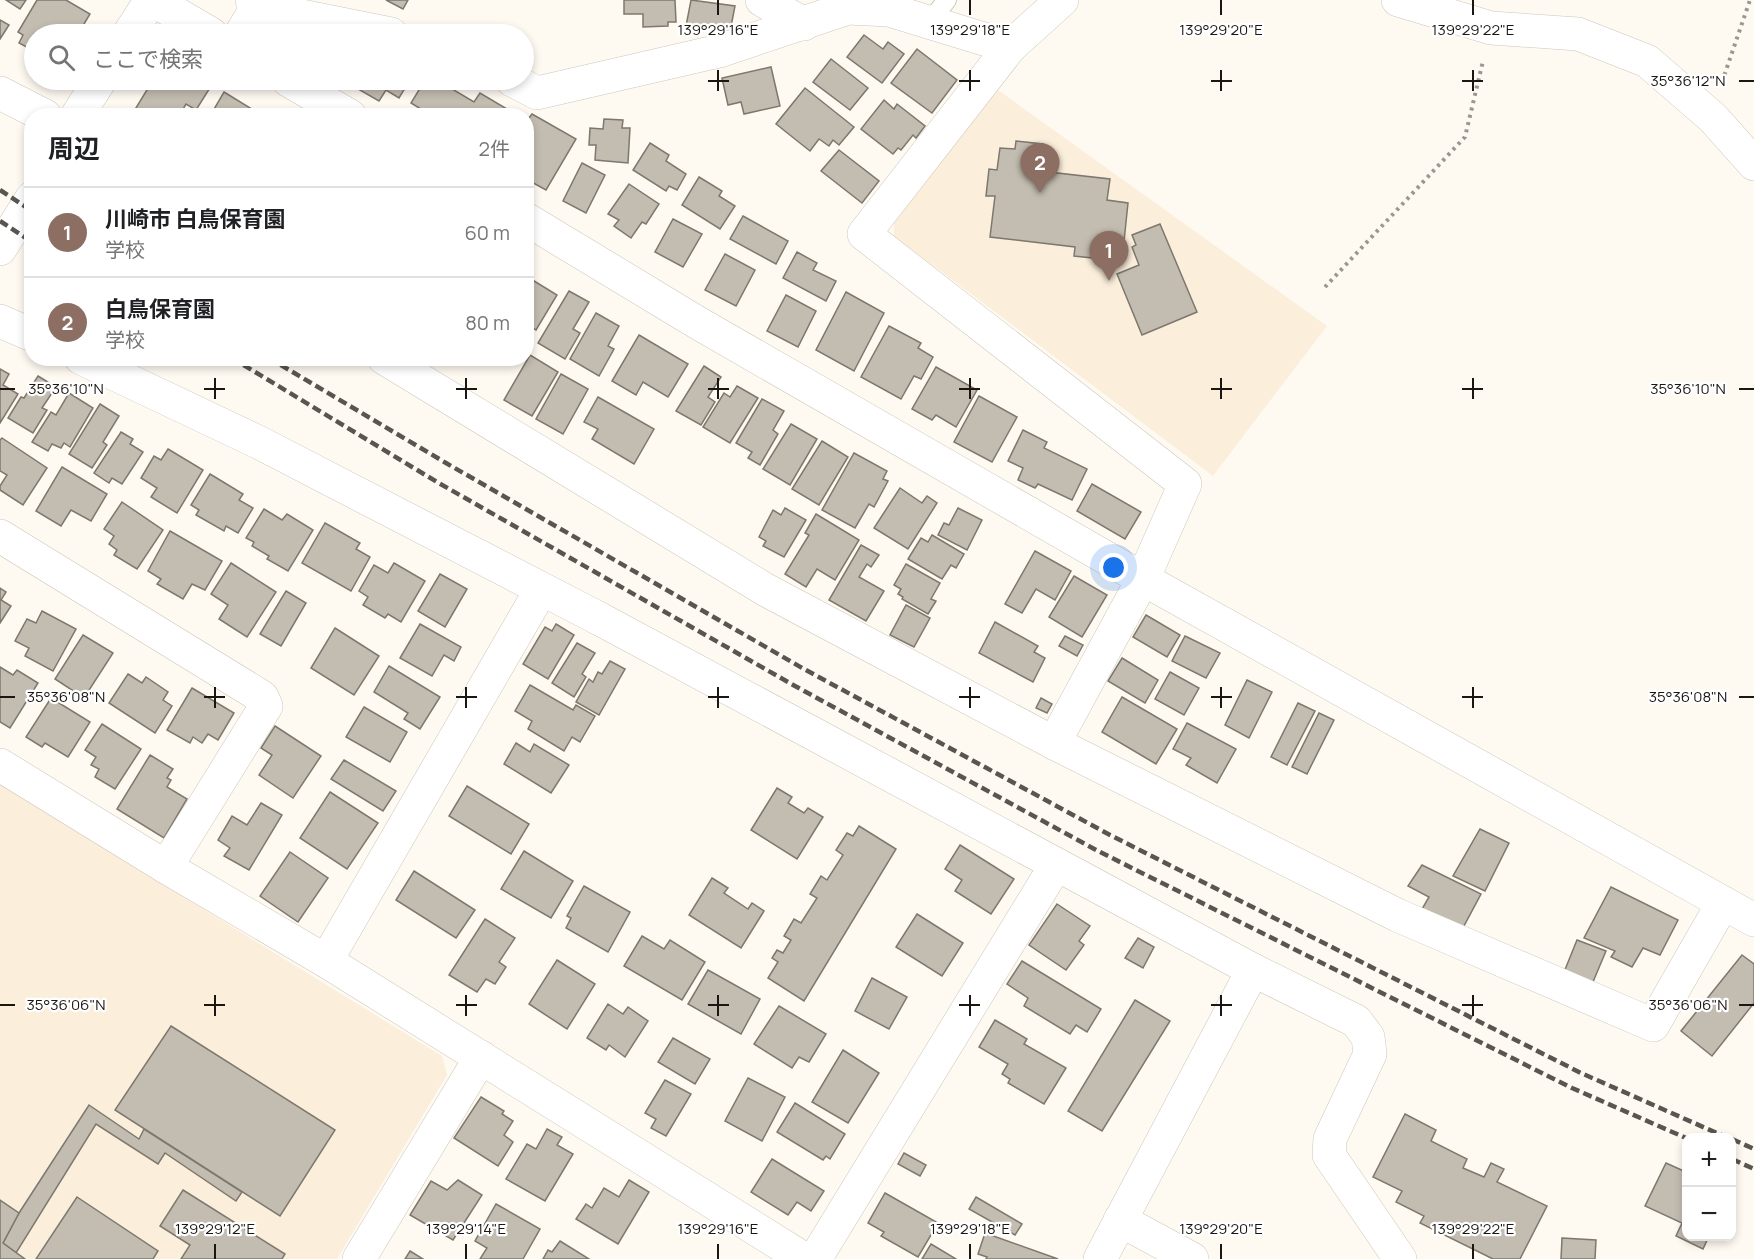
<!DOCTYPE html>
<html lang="ja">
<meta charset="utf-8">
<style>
body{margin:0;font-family:Manrope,"Noto Sans JP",sans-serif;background:#f6f6f6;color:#202124}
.controls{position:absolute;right:18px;bottom:18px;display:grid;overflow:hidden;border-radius:12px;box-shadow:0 3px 9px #0003}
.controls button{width:54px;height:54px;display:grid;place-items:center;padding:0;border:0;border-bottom:2px solid #e0e0e0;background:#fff;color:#202124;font:30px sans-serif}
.you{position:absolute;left:1114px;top:568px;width:21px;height:21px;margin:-15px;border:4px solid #fff;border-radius:50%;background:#1a73e8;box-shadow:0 0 0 9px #1a73e833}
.badge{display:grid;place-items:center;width:39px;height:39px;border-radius:50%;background:#8e6007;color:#fff;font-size:20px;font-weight:700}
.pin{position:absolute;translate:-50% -50px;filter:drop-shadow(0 2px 3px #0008)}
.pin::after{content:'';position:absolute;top:32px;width:21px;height:18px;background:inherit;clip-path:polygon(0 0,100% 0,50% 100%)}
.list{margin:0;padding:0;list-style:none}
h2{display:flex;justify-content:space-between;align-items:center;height:78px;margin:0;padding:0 24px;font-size:26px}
h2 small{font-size:20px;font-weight:400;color:#757577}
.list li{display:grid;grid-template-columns:39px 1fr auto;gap:18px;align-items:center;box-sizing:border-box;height:90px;padding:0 24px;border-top:2px solid #e0e0e0}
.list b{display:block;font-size:22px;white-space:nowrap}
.list p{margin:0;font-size:20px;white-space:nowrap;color:#757577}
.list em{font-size:20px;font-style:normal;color:#757577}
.icon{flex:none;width:33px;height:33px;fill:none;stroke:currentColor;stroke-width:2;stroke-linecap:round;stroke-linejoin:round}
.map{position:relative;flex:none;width:1754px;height:1259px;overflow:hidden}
.search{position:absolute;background:#fff;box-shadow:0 3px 9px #0003;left:24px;top:24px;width:510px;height:66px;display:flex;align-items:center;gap:15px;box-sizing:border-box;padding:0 21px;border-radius:33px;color:#757577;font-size:22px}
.panel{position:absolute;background:#fff;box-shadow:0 3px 9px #0003;left:24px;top:108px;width:510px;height:258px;border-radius:24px}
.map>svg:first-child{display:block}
.built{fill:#fbefdc}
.building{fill:#c3bcb0;stroke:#7e776d;stroke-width:1.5}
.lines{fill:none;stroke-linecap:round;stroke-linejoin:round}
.lane-casing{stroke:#cec7bb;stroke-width:20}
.street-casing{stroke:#cec7bb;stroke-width:34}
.secondary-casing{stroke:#cec7bb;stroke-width:34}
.path{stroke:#9a9791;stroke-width:4;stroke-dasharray:3 4.5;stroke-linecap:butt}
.lane{stroke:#fff;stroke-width:18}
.street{stroke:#fff;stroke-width:33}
.secondary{stroke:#fff;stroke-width:33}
.rail{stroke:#595550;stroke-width:4.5;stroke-dasharray:9 4.5;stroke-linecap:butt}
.ticks{fill:none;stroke:#1a1713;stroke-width:2}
.ticks-label{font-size:15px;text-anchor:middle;fill:#1a1713;stroke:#fff;stroke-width:4.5;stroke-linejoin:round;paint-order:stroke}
</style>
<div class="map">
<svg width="1754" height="1259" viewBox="0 0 1754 1259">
<rect width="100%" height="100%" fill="#fefaf2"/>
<g class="built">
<polygon points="998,90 1327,326 1213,476 894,236 894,221"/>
<polygon points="0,784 442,1056 447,1075 337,1259 0,1259"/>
</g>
<g class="building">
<polygon points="6,0 26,0 20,9"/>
<polygon points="37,0 66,0 90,14 78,34 34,34 34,51 19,43 23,35 18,32"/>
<polygon points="386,0 408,0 403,9"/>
<polygon points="624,0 675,0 676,22 668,22 668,26 643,27 643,14 624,14"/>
<polygon points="691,0 735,6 730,32 686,26"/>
<polygon points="0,20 9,25 0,39"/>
<polygon points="864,35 883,49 888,42 904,54 882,83 847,57"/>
<polygon points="917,49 957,80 932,113 891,83"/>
<polygon points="831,59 868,88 850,110 813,82"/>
<polygon points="771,67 780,106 744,114 741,102 728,105 722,78"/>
<polygon points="153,80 206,80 213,83 196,110 186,104 179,116 131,116"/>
<polygon points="355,80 410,80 399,98 386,90 379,101 358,89 361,83"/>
<polygon points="425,80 445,80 449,82 447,86 474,102 480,93 507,109 503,116 432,116 411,103"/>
<polygon points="805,88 854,127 839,145 833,140 829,146 819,139 810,151 776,124"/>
<polygon points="224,92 263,116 210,116"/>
<polygon points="884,100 894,109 897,104 925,126 916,138 913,135 901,150 898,148 893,154 861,129"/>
<polygon points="532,114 576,139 546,190 526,179 526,122"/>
<polygon points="604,119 623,120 622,128 630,128 628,163 595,160 596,145 589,145 590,128 603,129"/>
<polygon points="1016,141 1043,144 1040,171 1110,179 1107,200 1128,203 1123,251 1113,250 1111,260 1074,256 1075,247 990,237 995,196 986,196 989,169 997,170 1000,148 1015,149"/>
<polygon points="650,143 669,155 666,161 686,174 677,190 669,186 666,191 633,170"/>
<polygon points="839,150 879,181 862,203 821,171"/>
<polygon points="582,163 605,175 586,213 563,201"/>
<polygon points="699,177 722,191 719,196 735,206 720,229 682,205"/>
<polygon points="629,184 659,204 646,224 642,222 631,238 614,226 619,220 608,214"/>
<polygon points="743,216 788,241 776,264 730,239"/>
<polygon points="673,219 702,234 683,267 655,252"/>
<polygon points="1160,224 1197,312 1142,335 1117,274 1139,265 1132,247 1136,245 1132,235"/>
<polygon points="797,252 817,263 813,270 836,281 826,301 783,278"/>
<polygon points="725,254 755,270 736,306 705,290"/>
<polygon points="526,276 557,295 536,330 526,324"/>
<polygon points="569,291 589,302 573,329 580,333 565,359 538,343"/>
<polygon points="846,292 884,313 854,371 816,350"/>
<polygon points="786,295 816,311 798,347 767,331"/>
<polygon points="596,313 619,326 608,346 614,349 599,376 570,359"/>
<polygon points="889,326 921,343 918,348 933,357 921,379 914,376 901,399 861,377"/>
<polygon points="639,335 688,364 668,397 643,382 636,395 612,381"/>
<polygon points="530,355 558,372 532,416 504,400"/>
<polygon points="704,366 721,377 708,397 715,402 701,425 676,411"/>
<polygon points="936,367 977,390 956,427 936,415 932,420 912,409"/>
<polygon points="0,369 9,374 3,385 18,394 0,423"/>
<polygon points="561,374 588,389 563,434 536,419"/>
<polygon points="38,376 56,387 42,408 47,410 33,433 8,418 21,397 24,398"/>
<polygon points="737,386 758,398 730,443 703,427 724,393 730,397"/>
<polygon points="69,393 93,408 70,447 64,443 61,448 52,444 48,451 32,442 51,412 56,415"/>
<polygon points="979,396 1017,417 992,462 954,442"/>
<polygon points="598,397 654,429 634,464 592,439 598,429 584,422"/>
<polygon points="762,399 784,411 773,430 778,434 760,465 748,458 752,452 736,443"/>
<polygon points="100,404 119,416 103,442 107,445 92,468 69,454"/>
<polygon points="791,424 817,439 790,485 763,469"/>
<polygon points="1023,430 1047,442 1044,448 1087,469 1072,500 1038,484 1035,488 1018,480 1023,468 1008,461"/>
<polygon points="121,432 133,439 130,444 143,452 122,484 112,478 109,483 94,473"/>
<polygon points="2,438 47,468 23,505 0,490 0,486 7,475 0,471 0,440"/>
<polygon points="822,441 848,457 819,505 792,489"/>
<polygon points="168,449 203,470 177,513 151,497 157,488 141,478 154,456 161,460"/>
<polygon points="854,453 887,471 883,479 888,481 874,507 869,504 855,528 822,510"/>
<polygon points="62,467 107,494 91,521 71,510 61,526 36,511"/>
<polygon points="210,474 243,494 239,500 253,508 238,533 226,526 224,531 196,515 199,510 191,505"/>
<polygon points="1092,484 1141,512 1125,539 1077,511"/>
<polygon points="900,488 922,503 927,496 937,503 908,549 874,528"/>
<polygon points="122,502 163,530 137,569 114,555 117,550 109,544 114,536 104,529"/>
<polygon points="785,508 806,520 784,557 763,546 766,541 759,537 773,510 781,515"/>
<polygon points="958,508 982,520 967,550 938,535 944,523 949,525"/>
<polygon points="264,509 282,520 287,514 313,530 288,571 267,559 269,556 252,546 254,542 246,538"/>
<polygon points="816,514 859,540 835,580 817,569 806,587 785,574 809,535 805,533"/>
<polygon points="325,523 360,543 356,549 370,557 351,591 302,563"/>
<polygon points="170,531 222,561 205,590 192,584 183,599 157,584 161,579 148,571"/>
<polygon points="932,535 964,554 956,568 951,565 942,579 908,559 921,538 928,542"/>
<polygon points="861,545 879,555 871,567 867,564 859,577 884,591 866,621 829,600"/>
<polygon points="1035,551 1071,571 1055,600 1036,589 1022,613 1005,604"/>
<polygon points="231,563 276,592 247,637 219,619 228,605 211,594"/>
<polygon points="394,563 425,581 401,622 388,614 385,618 363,605 368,597 359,591 374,565 388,573"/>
<polygon points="906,564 940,583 931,599 936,601 928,614 902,599 903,597 898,594 901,589 894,585"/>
<polygon points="440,574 467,589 445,627 418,611"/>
<polygon points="1074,576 1107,595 1082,637 1049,617"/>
<polygon points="0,588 6,592 1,600 11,606 0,623"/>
<polygon points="286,591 306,603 281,646 260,634"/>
<polygon points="906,605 930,618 914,647 890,635"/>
<polygon points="42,611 76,629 53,671 25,656 29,648 15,641 27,619 36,623"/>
<polygon points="1146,615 1180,635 1167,657 1133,637"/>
<polygon points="995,622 1038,646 1034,652 1045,658 1033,682 979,653"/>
<polygon points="420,624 461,647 454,661 444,655 432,676 400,658"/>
<polygon points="556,624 574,635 548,679 523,664 545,627 552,631"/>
<polygon points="335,628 379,656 354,695 311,668"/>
<polygon points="83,635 113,653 84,698 55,679"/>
<polygon points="1065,636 1083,645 1077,656 1059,646"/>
<polygon points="1185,636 1220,653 1206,678 1172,661"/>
<polygon points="577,643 595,653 582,674 586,677 574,697 552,683"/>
<polygon points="1122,658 1158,680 1145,703 1108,681"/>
<polygon points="610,661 625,669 599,715 576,702 589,679 593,682 598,672 602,674"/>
<polygon points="389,666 440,697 420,729 404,719 408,713 374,692"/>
<polygon points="0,667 13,675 17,670 38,683 10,728 0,722"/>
<polygon points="1170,672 1199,688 1184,715 1155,699"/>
<polygon points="128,674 142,683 146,677 168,692 163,700 172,706 155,733 109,703"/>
<polygon points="1247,680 1272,692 1249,738 1225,725"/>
<polygon points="530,685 573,710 576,705 595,716 580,742 572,737 564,751 528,729 532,721 515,711"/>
<polygon points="192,688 234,713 218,740 208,734 202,743 193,737 190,743 167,730"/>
<polygon points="1122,697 1177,729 1156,764 1102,732"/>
<polygon points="51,698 90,722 68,757 45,743 42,747 26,737"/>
<polygon points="1041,698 1052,704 1047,713 1036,708"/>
<polygon points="1298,703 1315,711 1287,765 1271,757"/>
<polygon points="364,707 407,732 390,762 346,737"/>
<polygon points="1319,713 1334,720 1307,774 1292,767"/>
<polygon points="1187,723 1236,749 1217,783 1186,765 1191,758 1173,749"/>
<polygon points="102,724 141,749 115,789 95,777 99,769 91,765 96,757 85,750"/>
<polygon points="275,726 321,756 293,798 259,775 272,755 261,748"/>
<polygon points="516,743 530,752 534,744 569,765 551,793 504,764"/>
<polygon points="150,755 173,769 167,778 171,780 167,787 187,799 164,838 117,809"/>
<polygon points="344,760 396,791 383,811 331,779"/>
<polygon points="467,786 529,824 511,854 449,816"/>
<polygon points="777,788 792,797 788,803 804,813 808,808 823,817 797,859 751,830"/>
<polygon points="330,792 378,823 347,869 300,838"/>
<polygon points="261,803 282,815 249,870 224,856 230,848 218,840 232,816 247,825"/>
<polygon points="859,826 896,849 804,1001 768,978 778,962 772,958 777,950 783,953 791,940 784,936 794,919 801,923 817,898 810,894 821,876 827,880 843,855 836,850 847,833 853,836"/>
<polygon points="1480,829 1509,843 1485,891 1453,876"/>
<polygon points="960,845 1014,879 991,914 955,891 962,880 945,869"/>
<polygon points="524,851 573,881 551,918 501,889"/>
<polygon points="290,852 328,878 298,922 260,896"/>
<polygon points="1422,865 1481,894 1458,937 1422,909 1429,897 1408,886"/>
<polygon points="414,871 475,910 456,938 396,900"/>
<polygon points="712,878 728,888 724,893 748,909 752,903 764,911 741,948 689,915"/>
<polygon points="584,886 630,912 608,952 566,928 571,918 567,916"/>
<polygon points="1611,887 1678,920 1660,955 1643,948 1632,967 1611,957 1615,951 1584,938"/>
<polygon points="1057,904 1090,926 1079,941 1084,945 1066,970 1029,945"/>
<polygon points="917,914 963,943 942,976 896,947"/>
<polygon points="485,919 515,938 499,962 506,967 495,984 486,979 477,992 449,975"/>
<polygon points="642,936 664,949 670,940 705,962 682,1000 624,966"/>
<polygon points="1138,938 1154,947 1143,968 1125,958"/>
<polygon points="1577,940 1606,951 1590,989 1562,977"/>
<polygon points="1742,955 1754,964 1754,1003 1712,1056 1681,1031"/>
<polygon points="557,960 595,984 567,1029 529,1004"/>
<polygon points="1022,961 1101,1009 1087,1032 1076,1025 1070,1034 1024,1006 1028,998 1007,984"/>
<polygon points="708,970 760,999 741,1034 688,1004"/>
<polygon points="872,978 907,997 889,1029 855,1011"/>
<polygon points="1135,1000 1170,1021 1102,1131 1068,1111"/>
<polygon points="608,1004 623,1014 628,1007 648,1021 625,1057 609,1045 606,1050 587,1038"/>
<polygon points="779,1006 826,1034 809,1062 799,1057 792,1068 754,1044"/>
<polygon points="995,1020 1027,1039 1024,1044 1066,1068 1044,1104 1008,1083 1010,1079 1002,1074 1008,1064 979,1047"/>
<polygon points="171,1026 335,1130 280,1216 115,1110"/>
<polygon points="673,1038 710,1059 695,1084 658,1062"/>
<polygon points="843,1050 879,1073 848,1123 812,1102"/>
<polygon points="748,1078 785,1097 762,1141 725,1121"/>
<polygon points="665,1080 691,1094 666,1136 651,1128 656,1119 645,1113"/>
<polygon points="481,1097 504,1111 502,1114 513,1121 504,1135 513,1142 498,1166 454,1138"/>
<polygon points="795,1103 845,1134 830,1159 826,1156 823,1160 777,1132"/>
<polygon points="89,1105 139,1139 144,1129 242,1192 236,1201 165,1153 158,1164 96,1124 16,1253 3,1243 19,1213"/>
<polygon points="1405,1114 1436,1130 1431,1141 1467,1159 1463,1168 1484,1177 1491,1163 1504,1169 1497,1182 1547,1206 1520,1259 1493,1259 1420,1223 1424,1216 1396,1202 1402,1191 1373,1177"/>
<polygon points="547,1129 562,1137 557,1145 573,1154 545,1201 506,1179 527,1144 536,1149"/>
<polygon points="904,1153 926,1165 920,1176 898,1164"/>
<polygon points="772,1159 824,1191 811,1211 797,1202 788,1215 751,1192"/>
<polygon points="1666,1163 1686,1172 1686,1236 1709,1236 1703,1249 1676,1236 1682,1223 1645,1206"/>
<polygon points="458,1180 482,1195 453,1240 410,1215 431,1181 447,1190"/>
<polygon points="629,1180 649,1192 618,1244 576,1219 586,1204 592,1208 604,1188 619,1197"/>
<polygon points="183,1190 285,1254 282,1259 181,1259 190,1245 160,1226"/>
<polygon points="885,1193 938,1223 918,1257 881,1236 884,1232 868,1223"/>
<polygon points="77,1197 158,1251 153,1259 36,1259"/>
<polygon points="976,1197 1022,1224 1015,1235 969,1209"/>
<polygon points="0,1200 19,1213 3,1243 25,1259 0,1259"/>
<polygon points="496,1204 540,1229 523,1259 480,1259 487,1248 475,1241"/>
<polygon points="985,1233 1058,1259 986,1259 987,1257 978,1254"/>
<polygon points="1562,1238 1596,1240 1595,1259 1561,1259"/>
<polygon points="560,1241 589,1259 543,1259 548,1250 552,1252"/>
<polygon points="931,1244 956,1259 922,1259"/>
<polygon points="410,1251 423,1259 405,1259"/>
</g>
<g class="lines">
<g class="lane-casing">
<polyline id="lane" points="929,22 947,0"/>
</g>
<g class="street-casing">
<g id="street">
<polyline points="252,0 257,7 391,34"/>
<polyline points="762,0 804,24"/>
<polyline points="1398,0 1491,28 1578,34 1647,61 1713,118 1754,164"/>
<polyline points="241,34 257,7"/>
<polyline points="512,80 537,93 719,51 848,8 889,10 1010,47"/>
<polyline points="0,93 45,116"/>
<polyline points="384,358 766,590 1054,743 1397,915 1653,1025 1723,903"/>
<polyline points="0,536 262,697 266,706 166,867"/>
<polyline points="598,618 1253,970 1356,1021 1368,1037 1370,1054 1330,1139 1329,1155 1400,1259"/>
<polyline points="1054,743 1143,579 1185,484 864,234 1010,47 1062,0"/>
<polyline points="0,765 166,867 326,961 804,1259"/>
<polyline points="326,961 541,590"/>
<polyline points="1120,1220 1192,1259"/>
<polyline points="359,1259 481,1057"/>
<polyline points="815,1259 1056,865"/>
<polyline points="1100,1259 1253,970"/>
</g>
</g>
<g class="secondary-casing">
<g id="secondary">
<polyline points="153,0 211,34"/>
<polyline points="129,34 151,0"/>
<polyline points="288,80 350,116"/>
<polyline points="77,116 100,80"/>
<polyline points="526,219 698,323 1143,579 1754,920"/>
<polyline points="0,249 32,198"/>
<polyline points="0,321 32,335"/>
<polyline points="81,358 258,442 598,618"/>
</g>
</g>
<g class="path">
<polyline points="1722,82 1750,0"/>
<polyline points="1325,287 1465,137 1483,61"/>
</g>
<use href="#lane" class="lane"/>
<use href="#street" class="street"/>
<use href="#secondary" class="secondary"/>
<g class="rail">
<polyline points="0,190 32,211"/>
<polyline points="0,221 32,242"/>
<polyline points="232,358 437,482 795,686 1098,851 1572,1088 1686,1138"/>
<polyline points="269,358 446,463 804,669 1110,835 1581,1073 1728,1138"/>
<polyline points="1732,1139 1754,1149"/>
<polyline points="1732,1159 1754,1169"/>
</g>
</g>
<path class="ticks" d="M718 0V15M970 0V15M1221 0V15M1473 0V15M718 70V91M970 70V91M1221 70V91M1473 70V91M708 81H729M959 81H980M1211 81H1232M1462 81H1483M1739 81H1754M215 378V399M466 378V399M718 378V399M970 378V399M1221 378V399M1473 378V399M0 389H15M204 389H225M456 389H477M708 389H729M959 389H980M1211 389H1232M1462 389H1483M1739 389H1754M215 687V708M466 687V708M718 687V708M970 687V708M1221 687V708M1473 687V708M0 697H15M204 697H225M456 697H477M708 697H729M959 697H980M1211 697H1232M1462 697H1483M1739 697H1754M215 995V1016M466 995V1016M718 995V1016M970 995V1016M1221 995V1016M1473 995V1016M0 1005H15M204 1005H225M456 1005H477M708 1005H729M959 1005H980M1211 1005H1232M1462 1005H1483M1739 1005H1754M215 1244V1259M466 1244V1259M718 1244V1259M970 1244V1259M1221 1244V1259M1473 1244V1259"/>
<g class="ticks-label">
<text x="718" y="35">139°29'16"E</text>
<text x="970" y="35">139°29'18"E</text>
<text x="1221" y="35">139°29'20"E</text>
<text x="1473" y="35">139°29'22"E</text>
<text x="1688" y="86">35°36'12"N</text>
<text x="66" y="394">35°36'10"N</text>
<text x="1688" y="394">35°36'10"N</text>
<text x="66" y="702">35°36'08"N</text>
<text x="1688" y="702">35°36'08"N</text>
<text x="66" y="1010">35°36'06"N</text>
<text x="1688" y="1010">35°36'06"N</text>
<text x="215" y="1234">139°29'12"E</text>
<text x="466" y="1234">139°29'14"E</text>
<text x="718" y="1234">139°29'16"E</text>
<text x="970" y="1234">139°29'18"E</text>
<text x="1221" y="1234">139°29'20"E</text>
<text x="1473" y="1234">139°29'22"E</text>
</g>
</svg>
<div class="controls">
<button>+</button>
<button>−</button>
</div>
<div class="you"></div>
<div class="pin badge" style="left:1109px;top:281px;background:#8d6e63">1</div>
<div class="pin badge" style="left:1040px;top:193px;background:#8d6e63">2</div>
<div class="search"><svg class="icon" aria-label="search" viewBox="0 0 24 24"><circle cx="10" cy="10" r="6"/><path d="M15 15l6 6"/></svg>ここで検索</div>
<section class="panel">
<h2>周辺<small>2件</small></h2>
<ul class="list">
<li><span class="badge" style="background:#8d6e63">1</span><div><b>川崎市 白鳥保育園</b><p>学校</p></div><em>60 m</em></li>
<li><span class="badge" style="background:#8d6e63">2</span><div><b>白鳥保育園</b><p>学校</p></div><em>80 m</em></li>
</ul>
</section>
</div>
